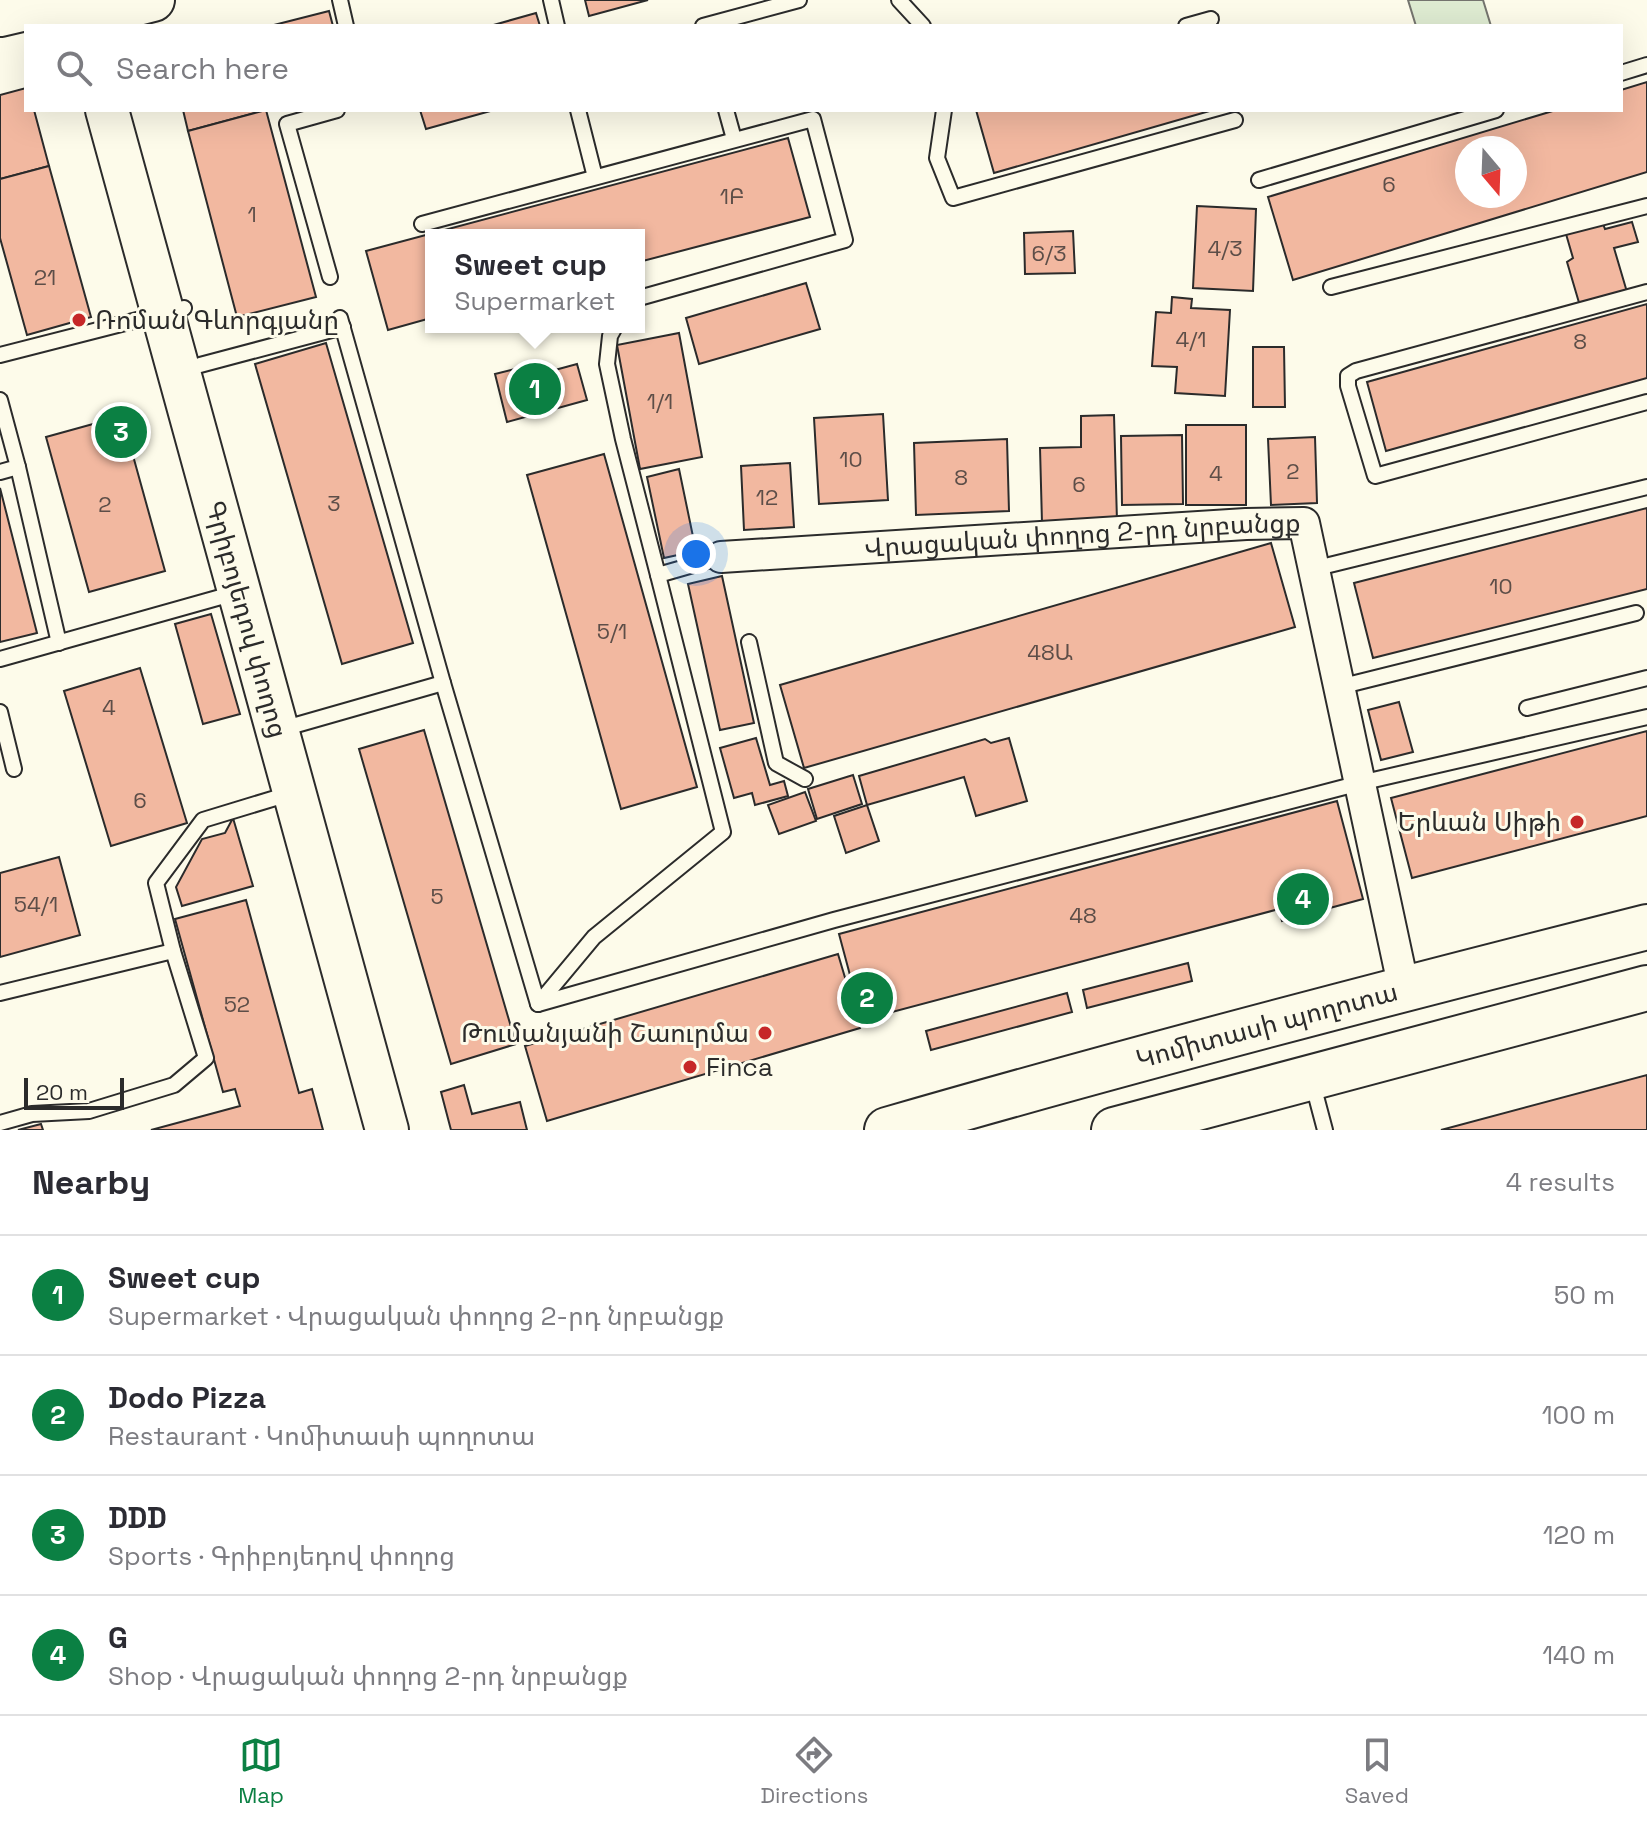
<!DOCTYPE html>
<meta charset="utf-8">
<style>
body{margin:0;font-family:"Space Grotesk","Noto Sans Armenian",sans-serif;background:#f7f7f7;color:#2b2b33}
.compass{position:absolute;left:1455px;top:136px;width:72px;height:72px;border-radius:50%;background:#fff;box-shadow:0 8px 32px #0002;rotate:161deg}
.scale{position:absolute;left:24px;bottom:20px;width:100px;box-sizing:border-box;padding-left:8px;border:4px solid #2b2b2b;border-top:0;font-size:22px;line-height:28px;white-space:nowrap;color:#2b2b2b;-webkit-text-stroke:6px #fdfbea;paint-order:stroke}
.you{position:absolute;left:696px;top:554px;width:28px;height:28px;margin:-20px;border:6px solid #fff;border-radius:50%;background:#1a73e8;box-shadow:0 0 0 12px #1a73e833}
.badge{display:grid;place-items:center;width:52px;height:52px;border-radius:50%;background:#0b8043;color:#fff;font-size:26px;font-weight:700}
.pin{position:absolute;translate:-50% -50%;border:4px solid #fff;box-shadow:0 2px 8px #0006}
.popup{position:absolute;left:425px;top:229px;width:220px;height:104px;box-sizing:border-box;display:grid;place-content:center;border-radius:0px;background:#fff;filter:drop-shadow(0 2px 6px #0005);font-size:26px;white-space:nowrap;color:#7c7c81}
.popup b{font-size:30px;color:#2b2b33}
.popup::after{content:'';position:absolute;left:50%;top:100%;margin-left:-16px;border:16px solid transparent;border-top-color:#fff}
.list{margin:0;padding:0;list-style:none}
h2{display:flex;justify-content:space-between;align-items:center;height:104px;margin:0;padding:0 32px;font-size:34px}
h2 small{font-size:26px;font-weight:400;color:#7c7c81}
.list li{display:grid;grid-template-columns:52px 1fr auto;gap:24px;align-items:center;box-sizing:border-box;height:120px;padding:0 32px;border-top:2px solid #e1e1e2}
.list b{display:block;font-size:30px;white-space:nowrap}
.list p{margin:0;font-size:26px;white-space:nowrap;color:#7c7c81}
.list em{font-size:26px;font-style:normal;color:#7c7c81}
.icon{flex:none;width:44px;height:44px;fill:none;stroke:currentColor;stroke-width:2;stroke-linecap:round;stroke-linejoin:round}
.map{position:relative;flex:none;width:1647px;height:1130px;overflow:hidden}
.search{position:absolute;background:#fff;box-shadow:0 8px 32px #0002;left:24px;right:24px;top:24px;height:88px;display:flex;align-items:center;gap:20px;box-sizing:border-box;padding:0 28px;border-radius:0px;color:#7c7c81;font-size:30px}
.sheet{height:584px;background:#fff}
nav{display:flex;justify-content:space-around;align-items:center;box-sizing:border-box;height:112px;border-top:2px solid #e1e1e2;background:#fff;font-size:22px;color:#7c7c81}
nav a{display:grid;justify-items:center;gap:4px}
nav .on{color:#0b8043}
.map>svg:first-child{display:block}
.green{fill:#deebd1;stroke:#74746e;stroke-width:2}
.building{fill:#f2b8a0;stroke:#2b2b2b;stroke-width:2;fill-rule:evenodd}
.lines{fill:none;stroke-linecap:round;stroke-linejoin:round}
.lane-casing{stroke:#2b2b2b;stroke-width:18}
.street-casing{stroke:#2b2b2b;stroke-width:34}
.secondary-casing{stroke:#2b2b2b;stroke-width:46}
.primary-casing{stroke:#2b2b2b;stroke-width:48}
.lane{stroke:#fdfbea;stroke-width:14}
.street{stroke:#fdfbea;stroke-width:30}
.secondary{stroke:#fdfbea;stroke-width:42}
.primary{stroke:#fdfbea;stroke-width:44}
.poi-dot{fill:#c62828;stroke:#fdfbea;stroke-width:3}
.labels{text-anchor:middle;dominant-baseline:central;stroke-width:6;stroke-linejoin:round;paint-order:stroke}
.number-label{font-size:22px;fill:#5d4e48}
.poi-label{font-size:26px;fill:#2b2b2b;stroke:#fdfbea;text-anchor:start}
.street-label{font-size:26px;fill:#2b2b2b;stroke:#fdfbea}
</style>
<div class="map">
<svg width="1647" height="1130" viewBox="0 0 1647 1130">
<rect width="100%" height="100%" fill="#fdfbea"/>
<polygon class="green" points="1408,0 1483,0 1491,26 1416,26"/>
<g class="building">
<polygon points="585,0 648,0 589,16"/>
<polygon points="329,11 333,26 270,26"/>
<polygon points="536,13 540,26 490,26"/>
<path d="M1647 82V172L1293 280 1268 197 1556 110H1621V90ZM1467 148H1515V196H1467Z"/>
<polygon points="26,88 26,110 34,110 49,166 0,179 0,95"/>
<polygon points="183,110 265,110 188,131"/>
<polygon points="266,110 316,297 237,317 188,131"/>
<polygon points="420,110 494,110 426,129"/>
<polygon points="976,110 1213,110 994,173"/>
<polygon points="788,138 810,217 639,262 639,235 431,235 431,318 388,330 366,251"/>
<polygon points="49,166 91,317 27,335 0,238 0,179"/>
<polygon points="1197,206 1256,209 1253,291 1193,288"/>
<polygon points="1632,222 1638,242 1614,248 1627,292 1580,306 1567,262 1573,258 1566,234 1603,224 1605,229"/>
<polygon points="1073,231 1075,273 1025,274 1024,233"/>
<polygon points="806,283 820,329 699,364 686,318"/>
<polygon points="1172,297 1192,299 1191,308 1230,310 1225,396 1175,393 1177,367 1152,366 1156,312 1171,313"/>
<polygon points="1647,304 1647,378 1386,451 1367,382"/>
<polygon points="679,333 702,457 640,469 617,345"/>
<polygon points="326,343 413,643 342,664 255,364"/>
<polygon points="1253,347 1284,347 1285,407 1253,407"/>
<polygon points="577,364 587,400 507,422 495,374 515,369 518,380"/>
<polygon points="883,414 888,500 819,504 814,418"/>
<polygon points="1114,415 1117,521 1042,523 1040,448 1081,447 1081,416"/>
<polygon points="122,416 165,571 89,592 46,437"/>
<rect x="1186" y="425" width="60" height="80"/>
<polygon points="1182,435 1183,504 1122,505 1121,436"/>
<polygon points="1315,437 1317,503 1271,505 1268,439"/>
<polygon points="1007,439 1009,511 916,515 914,443"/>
<polygon points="604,454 697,787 621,809 527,475"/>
<polygon points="790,463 794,527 744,530 741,466"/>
<polygon points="679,469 696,551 664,558 647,477"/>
<polygon points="0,488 37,633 0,642"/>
<polygon points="1647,508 1647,589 1373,658 1354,583"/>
<polygon points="1271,543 1295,627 804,768 780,685"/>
<polygon points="722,576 754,723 720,730 688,584"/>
<polygon points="211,614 240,714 203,724 175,624"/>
<polygon points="140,668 187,823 111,846 64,691"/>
<polygon points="1399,702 1413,752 1381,760 1368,710"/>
<polygon points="424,730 516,1044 451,1064 359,749"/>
<polygon points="1647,731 1647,816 1412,878 1391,798"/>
<polygon points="756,738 770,785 784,781 788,796 755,805 752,793 734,798 720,748"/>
<polygon points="1009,738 1027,801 976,816 964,777 867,805 859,776 985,739 991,743"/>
<polygon points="853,775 862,804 817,819 808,789"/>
<polygon points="805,792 816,821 779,834 768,805"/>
<polygon points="1337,801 1363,899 1282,921 1279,909 862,1020 839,934"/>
<polygon points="867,805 879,841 846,853 834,816"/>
<polygon points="233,818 253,886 182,906 176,887 202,839 225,833"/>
<polygon points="59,857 80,935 0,957 0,873"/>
<polygon points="246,900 299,1093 312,1089 323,1130 151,1130 240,1106 235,1089 223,1092 175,919"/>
<polygon points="838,954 860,1028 547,1121 525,1046"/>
<polygon points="1188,963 1192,981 1087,1008 1083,990"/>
<polygon points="1067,993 1072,1012 931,1050 926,1031"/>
<polygon points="1647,1075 1647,1130 1441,1130"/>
<polygon points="464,1085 472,1114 520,1102 527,1130 451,1130 441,1092"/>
<polygon points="41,1124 43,1130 18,1130"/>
</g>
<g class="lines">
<g class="lane-casing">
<g id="lane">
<polyline points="340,0 346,26"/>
<polyline points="551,0 557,26"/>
<polyline points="899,0 923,26"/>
<polyline points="703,26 799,0"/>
<polyline points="1186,26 1211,19"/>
<polyline points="1621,73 1647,65"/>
<polyline points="578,110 595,177"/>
<polyline points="726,110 734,139"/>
<polyline points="944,110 937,158 953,198 1235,120"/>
<polyline points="1259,180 1496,110"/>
<polyline points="422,224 813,119 845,240 639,298"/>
<polyline points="330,277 287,124 337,110"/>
<polyline points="1331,287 1647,206"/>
<polyline points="1647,292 1356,371 1348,376 1348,386 1375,476 1647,402"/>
<polyline points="340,318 443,683 538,1004"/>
<polyline points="615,327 610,336 607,364 623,439 658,575"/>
<polyline points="0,355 184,308"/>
<polyline points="200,365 343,327"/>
<polyline points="0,400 18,467 0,472"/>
<polyline points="18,467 59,643"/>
<polyline points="1313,569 1647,487"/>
<polyline points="749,642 776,763 805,779"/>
<polyline points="0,659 235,593"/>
<polyline points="1339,687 1636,613"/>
<polyline points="1527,708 1647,678"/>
<polyline points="0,712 14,769"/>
<polyline points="282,729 443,683"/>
<polyline points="0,993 173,951"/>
<polyline points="539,1003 594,937 723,832 658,575 721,557"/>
<polyline points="538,1004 834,920 1360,783 1647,717"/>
<polyline points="1312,1081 1325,1130"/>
<polyline points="0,1123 32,1114 89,1111 174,1085 206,1058 173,951 156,883 203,820 292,793"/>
</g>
</g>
<g class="street-casing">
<g id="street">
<path id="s1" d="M721 557 1246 524 1304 523 1404 989"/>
</g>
</g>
<g class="secondary-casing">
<g id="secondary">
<polyline points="0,15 64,0"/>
<polyline points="52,26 153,0"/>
<path id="s2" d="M107 110 387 1130"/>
</g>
</g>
<g class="primary-casing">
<g id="primary">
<path id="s3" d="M887 1130C1139 1057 1393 991 1647 927"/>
<polyline points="1114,1130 1647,988"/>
</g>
</g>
<use href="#lane" class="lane"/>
<use href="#street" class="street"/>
<use href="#secondary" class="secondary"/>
<use href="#primary" class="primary"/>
</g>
<g class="poi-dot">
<circle cx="79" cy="320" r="8"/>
<circle cx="1577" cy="822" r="8"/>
<circle cx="765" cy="1033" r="8"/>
<circle cx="690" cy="1067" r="8"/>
</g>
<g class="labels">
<g class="number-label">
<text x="1389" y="184">6</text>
<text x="732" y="196">1Բ</text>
<text x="252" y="214">1</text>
<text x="1225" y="248">4/3</text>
<text x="1049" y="253">6/3</text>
<text x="45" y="277">21</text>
<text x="1191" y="339">4/1</text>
<text x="1580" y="341">8</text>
<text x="660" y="401">1/1</text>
<text x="851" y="459">10</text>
<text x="1293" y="471">2</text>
<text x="1216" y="473">4</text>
<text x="961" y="477">8</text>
<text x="1079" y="484">6</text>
<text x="767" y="497">12</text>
<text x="334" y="503">3</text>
<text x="105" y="504">2</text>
<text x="1501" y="586">10</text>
<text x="612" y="631">5/1</text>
<text x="1050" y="652">48Ա</text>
<text x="109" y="707">4</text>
<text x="140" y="800">6</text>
<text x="437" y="896">5</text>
<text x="36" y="904">54/1</text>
<text x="1083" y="915">48</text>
<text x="237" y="1004">52</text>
</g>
<g class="poi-label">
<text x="95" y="320">Ռոման Գևորգյանը</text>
<text x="1561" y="822" text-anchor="end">Երևան Սիթի</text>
<text x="749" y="1033" text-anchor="end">Թումանյանի Շաուրմա</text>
<text x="706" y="1067">Finca</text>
</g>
<g class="street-label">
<text stroke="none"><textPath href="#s1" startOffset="362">Վրացական փողոց 2-րդ նրբանցք</textPath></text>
<text stroke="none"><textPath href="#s2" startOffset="528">Գրիբոյեդով փողոց</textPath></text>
<text stroke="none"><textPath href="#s3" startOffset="394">Կոմիտասի պողոտա</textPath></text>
</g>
</g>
</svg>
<svg class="compass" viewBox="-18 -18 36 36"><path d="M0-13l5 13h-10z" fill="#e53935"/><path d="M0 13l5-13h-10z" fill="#7c7c81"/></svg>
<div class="scale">20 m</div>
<div class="you"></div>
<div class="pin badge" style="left:535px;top:389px">1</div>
<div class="popup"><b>Sweet cup</b>Supermarket</div>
<div class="pin badge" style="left:867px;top:998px">2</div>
<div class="pin badge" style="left:121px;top:432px">3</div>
<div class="pin badge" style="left:1303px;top:899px">4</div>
<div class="search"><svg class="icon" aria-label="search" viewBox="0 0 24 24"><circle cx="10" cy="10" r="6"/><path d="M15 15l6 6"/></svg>Search here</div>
</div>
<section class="sheet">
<h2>Nearby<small>4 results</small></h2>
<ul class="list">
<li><span class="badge">1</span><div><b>Sweet cup</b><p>Supermarket · Վրացական փողոց 2-րդ նրբանցք</p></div><em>50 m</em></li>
<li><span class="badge">2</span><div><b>Dodo Pizza</b><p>Restaurant · Կոմիտասի պողոտա</p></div><em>100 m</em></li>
<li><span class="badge">3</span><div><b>DDD</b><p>Sports · Գրիբոյեդով փողոց</p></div><em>120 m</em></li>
<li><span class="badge">4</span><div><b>G</b><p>Shop · Վրացական փողոց 2-րդ նրբանցք</p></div><em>140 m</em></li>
</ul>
</section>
<nav>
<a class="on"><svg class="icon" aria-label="map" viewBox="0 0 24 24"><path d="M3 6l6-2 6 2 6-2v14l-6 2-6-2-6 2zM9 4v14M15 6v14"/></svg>Map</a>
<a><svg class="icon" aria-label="directions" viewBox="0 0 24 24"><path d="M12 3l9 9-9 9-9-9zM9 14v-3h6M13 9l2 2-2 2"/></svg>Directions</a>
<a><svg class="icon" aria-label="saved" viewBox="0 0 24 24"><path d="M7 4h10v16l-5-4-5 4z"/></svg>Saved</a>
</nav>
